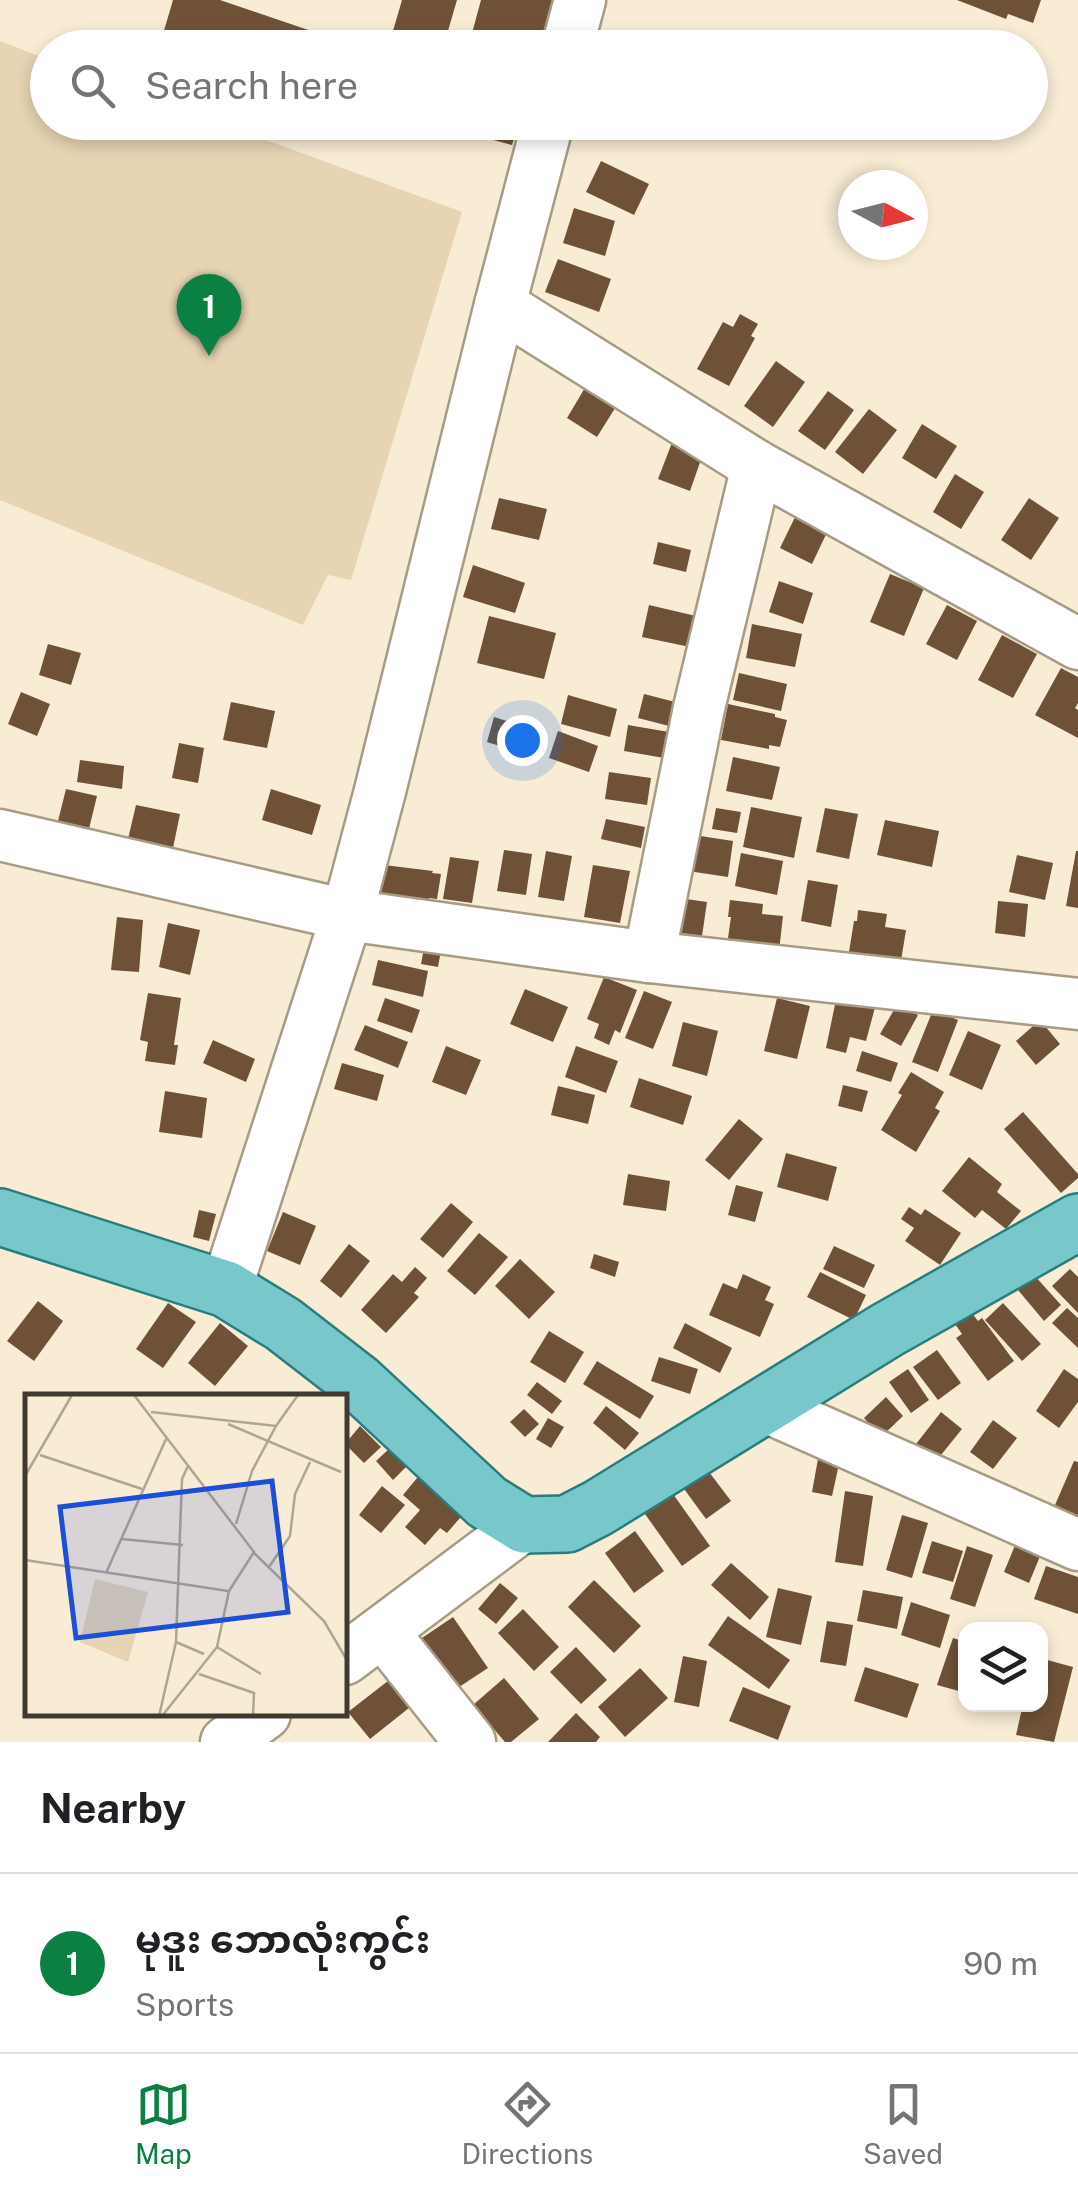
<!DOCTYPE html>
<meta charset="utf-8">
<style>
body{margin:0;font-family:"Public Sans","Noto Sans Myanmar",sans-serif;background:#f2f2f2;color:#202124}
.controls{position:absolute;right:30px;bottom:30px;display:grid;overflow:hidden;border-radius:20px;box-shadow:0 5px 15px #0003}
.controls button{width:90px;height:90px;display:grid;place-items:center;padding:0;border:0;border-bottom:2px solid #e0e0e0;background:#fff;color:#202124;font:50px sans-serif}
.compass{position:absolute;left:838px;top:170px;width:90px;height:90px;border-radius:50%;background:#fff;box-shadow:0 5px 15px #0003;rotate:97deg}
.you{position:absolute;left:522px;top:740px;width:35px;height:35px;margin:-25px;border:8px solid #fff;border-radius:50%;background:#1a73e8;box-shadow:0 0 0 15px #1a73e833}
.badge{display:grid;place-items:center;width:65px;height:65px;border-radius:50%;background:#0b8043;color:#fff;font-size:32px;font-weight:700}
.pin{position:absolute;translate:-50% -82px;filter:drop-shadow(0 2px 5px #0008)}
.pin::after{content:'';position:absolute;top:52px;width:35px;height:30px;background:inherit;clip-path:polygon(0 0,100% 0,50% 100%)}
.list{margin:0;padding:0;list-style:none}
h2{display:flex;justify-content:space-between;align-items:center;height:130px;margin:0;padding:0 40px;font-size:42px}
h2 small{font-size:32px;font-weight:400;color:#757577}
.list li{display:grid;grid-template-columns:65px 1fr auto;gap:30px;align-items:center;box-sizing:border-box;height:180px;padding:0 40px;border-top:2px solid #e0e0e0}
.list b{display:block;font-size:38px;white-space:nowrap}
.list p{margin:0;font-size:32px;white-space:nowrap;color:#757577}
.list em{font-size:32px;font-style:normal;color:#757577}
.icon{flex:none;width:55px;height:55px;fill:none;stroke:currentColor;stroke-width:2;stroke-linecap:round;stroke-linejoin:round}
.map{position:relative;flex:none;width:1078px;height:1742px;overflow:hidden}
.search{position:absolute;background:#fff;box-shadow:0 5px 15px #0003;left:30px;right:30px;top:30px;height:110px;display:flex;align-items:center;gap:25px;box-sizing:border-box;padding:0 35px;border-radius:55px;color:#757577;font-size:38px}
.sheet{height:310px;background:#fff}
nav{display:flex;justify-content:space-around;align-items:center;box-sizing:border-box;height:140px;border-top:2px solid #e0e0e0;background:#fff;font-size:28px;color:#757577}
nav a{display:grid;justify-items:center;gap:5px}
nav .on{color:#0b8043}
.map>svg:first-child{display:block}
.green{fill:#e6d4b3}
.building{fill:#6f5137}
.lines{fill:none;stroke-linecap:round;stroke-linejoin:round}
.minor-casing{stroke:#a79b85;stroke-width:55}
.major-casing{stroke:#2a7d7d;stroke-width:60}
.minor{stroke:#fff;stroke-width:50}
.major{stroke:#78c7ca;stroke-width:55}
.inset-road{fill:none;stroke:#afa593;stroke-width:2.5}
.view{fill:#1d4ed8;fill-opacity:0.15;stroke:#1d4ed8;stroke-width:5}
.inset-edge{fill:none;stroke:#3f3a31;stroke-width:5}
</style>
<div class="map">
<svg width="1078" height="1742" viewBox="0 0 1078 1742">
<rect width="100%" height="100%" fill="#f9ecd5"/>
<polygon class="green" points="0,41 47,59 48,122 220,123 462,212 351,580 328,575 303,625 0,500"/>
<g class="building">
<polygon points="173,0 220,0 361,48 204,48 163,34"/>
<polygon points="402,0 457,0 443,48 388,48"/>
<polygon points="481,0 553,0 539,48 468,48"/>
<polygon points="957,0 1041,0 1033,23 1008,14 1006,19"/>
<polygon points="447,122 519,122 512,145 446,127"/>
<polygon points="601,161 649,184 634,215 586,192"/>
<polygon points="574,208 615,221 605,256 563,243"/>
<polygon points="558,259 611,279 599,312 545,292"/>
<polygon points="740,314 758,324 751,336 755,338 729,386 697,369 723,322 733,327"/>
<polygon points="776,361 805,382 773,427 744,406"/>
<polygon points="586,386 617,405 597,437 567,418"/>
<polygon points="828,391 854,410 825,450 798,431"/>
<polygon points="869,409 897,430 863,474 835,452"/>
<polygon points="922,424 957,446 936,479 902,458"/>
<polygon points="673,440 704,451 690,491 658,479"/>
<polygon points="955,474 984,492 961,529 933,512"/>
<polygon points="499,498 547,509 539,540 491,529"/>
<polygon points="1029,498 1059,518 1031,560 1001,540"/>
<polygon points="798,511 830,526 812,564 780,548"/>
<polygon points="658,542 691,550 686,572 653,564"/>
<polygon points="473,565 525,583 515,613 463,597"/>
<polygon points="890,574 924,588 904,636 870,622"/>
<polygon points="779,581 813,593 803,624 769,612"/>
<polygon points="649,605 696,616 690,647 642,637"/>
<polygon points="947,605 977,621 957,660 926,644"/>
<polygon points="489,616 556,633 544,679 477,663"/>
<polygon points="752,624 802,634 795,667 746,658"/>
<polygon points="1002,635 1037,654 1013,698 978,680"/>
<polygon points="48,644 81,653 71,685 39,675"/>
<polygon points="1061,668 1078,677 1078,703 1075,708 1078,710 1078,738 1035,715"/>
<polygon points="739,673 787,684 781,711 733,700"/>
<polygon points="21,692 50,704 37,736 8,724"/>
<polygon points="644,694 683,704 677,728 638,718"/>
<polygon points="568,695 617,709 610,737 561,724"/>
<polygon points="231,702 275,711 267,748 223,740"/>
<polygon points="728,704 775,714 775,717 787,720 780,747 769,745 769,749 721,740"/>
<polygon points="494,717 536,730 528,755 487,742"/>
<polygon points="628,725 669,732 664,758 624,751"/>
<polygon points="558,731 598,746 589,772 549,758"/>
<polygon points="179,743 204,748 198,783 172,778"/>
<polygon points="733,757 780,767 772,800 726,791"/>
<polygon points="80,760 124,766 122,789 77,782"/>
<polygon points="609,772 651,778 647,805 605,799"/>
<polygon points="66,789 97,796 87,837 56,829"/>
<polygon points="271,789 321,805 312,835 262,820"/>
<polygon points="136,805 180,814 173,848 128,839"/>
<polygon points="751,807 802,817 794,858 743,847"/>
<polygon points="716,808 741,812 737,833 712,829"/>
<polygon points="825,808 858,814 849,859 816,852"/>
<polygon points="606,819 645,827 641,848 601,839"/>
<polygon points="885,820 939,831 932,867 877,855"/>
<polygon points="694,835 733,841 728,877 688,871"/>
<polygon points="504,850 532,854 526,895 497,891"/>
<polygon points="546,851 572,856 564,901 538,897"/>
<polygon points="1076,851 1078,851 1078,908 1066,906"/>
<polygon points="741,853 783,861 777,895 735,886"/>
<polygon points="1017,855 1053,863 1045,900 1009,892"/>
<polygon points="450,857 479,861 472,903 443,899"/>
<polygon points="384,865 433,871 432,873 441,874 437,899 429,898 426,913 379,908"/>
<polygon points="593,865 630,871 620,923 584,917"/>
<polygon points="808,880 838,885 831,927 801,921"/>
<polygon points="679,898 707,902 702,936 674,932"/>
<polygon points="730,900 763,904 762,914 783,916 779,951 727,945 731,917 728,917"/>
<polygon points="998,901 1028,904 1025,937 995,933"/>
<polygon points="858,910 887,914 885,927 906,930 900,967 848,958 854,921 857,921"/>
<polygon points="117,917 143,920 139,972 111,970"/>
<polygon points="168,923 200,930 190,975 159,967"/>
<polygon points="426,937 443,939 438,967 421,964"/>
<polygon points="378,960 428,971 423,997 372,985"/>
<polygon points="604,977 637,990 620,1033 615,1030 609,1045 594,1038 599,1024 587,1019"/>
<polygon points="525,989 568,1007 553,1042 510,1024"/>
<polygon points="838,990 877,1000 866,1041 850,1037 846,1053 826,1048"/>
<polygon points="644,991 672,1002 653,1049 625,1038"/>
<polygon points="148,993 181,998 174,1045 178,1045 175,1065 145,1061 148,1042 140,1040"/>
<polygon points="385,998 420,1010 412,1033 377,1021"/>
<polygon points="777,998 810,1006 797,1059 764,1051"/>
<polygon points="898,1003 918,1015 901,1046 880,1034"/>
<polygon points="933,1010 958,1020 938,1072 912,1062"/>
<polygon points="1040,1020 1060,1044 1036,1065 1016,1041"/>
<polygon points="683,1022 718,1031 707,1076 672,1066"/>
<polygon points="365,1025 408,1042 398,1068 354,1050"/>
<polygon points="968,1031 1001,1045 982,1090 949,1075"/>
<polygon points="213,1040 255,1059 246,1082 203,1063"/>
<polygon points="446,1046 481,1060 466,1095 432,1082"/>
<polygon points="576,1046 618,1061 606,1093 565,1077"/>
<polygon points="862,1051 898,1063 891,1082 856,1071"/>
<polygon points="342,1063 384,1075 377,1101 334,1089"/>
<polygon points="911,1072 944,1092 935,1108 940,1111 916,1152 881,1130 902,1095 898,1093"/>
<polygon points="639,1078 692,1096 683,1125 630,1107"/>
<polygon points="843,1085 868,1091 862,1112 838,1106"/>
<polygon points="558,1086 595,1095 588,1124 551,1115"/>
<polygon points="165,1091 207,1098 202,1138 159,1132"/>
<polygon points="1023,1112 1078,1174 1078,1178 1061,1193 1004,1129"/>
<polygon points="739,1119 763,1139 729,1180 705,1160"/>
<polygon points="786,1153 837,1167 828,1201 777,1187"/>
<polygon points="969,1157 1002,1184 997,1192 1021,1211 1006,1229 982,1210 975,1218 942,1191"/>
<polygon points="628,1174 670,1181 666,1211 623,1205"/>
<polygon points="736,1185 763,1192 755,1222 728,1215"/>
<polygon points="451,1203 473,1222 443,1258 420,1239"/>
<polygon points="909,1207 921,1215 925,1209 961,1233 940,1265 905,1241 914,1228 901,1219"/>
<polygon points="199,1210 216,1214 209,1241 193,1237"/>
<polygon points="283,1212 316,1226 300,1265 267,1251"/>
<polygon points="479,1233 508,1257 475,1295 447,1271"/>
<polygon points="349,1244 370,1261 341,1298 320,1281"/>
<polygon points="834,1246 875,1265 864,1288 823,1269"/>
<polygon points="594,1254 619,1262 615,1277 590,1268"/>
<polygon points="520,1259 555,1292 529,1319 495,1286"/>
<polygon points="415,1267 427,1278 414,1293 419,1297 386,1333 361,1310 393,1274 402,1282"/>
<polygon points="1070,1269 1078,1277 1078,1313 1052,1286"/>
<polygon points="820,1272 866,1295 854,1320 807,1297"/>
<polygon points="743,1274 771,1287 765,1300 774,1304 760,1337 709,1315 723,1283 737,1289"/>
<polygon points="1034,1275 1061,1305 1044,1321 1018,1290"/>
<polygon points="38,1301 63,1321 34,1361 7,1341"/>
<polygon points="168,1303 196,1322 163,1368 136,1349"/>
<polygon points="1003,1303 1041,1344 1022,1361 985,1320"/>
<polygon points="1067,1308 1078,1318 1078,1348 1052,1323"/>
<polygon points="969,1309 978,1321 982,1318 1014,1361 988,1381 956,1338 962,1334 953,1321"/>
<polygon points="220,1323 248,1346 215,1386 188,1363"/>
<polygon points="685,1323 732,1348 720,1373 673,1348"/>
<polygon points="549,1331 584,1352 565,1383 530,1362"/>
<polygon points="937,1350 961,1383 938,1400 913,1367"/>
<polygon points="659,1357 698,1369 690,1394 651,1381"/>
<polygon points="597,1361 654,1396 640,1419 583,1384"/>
<polygon points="908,1369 929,1400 911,1413 889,1382"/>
<polygon points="1064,1369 1078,1379 1078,1402 1059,1428 1036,1411"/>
<polygon points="537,1382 562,1401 552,1414 527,1395"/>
<polygon points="886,1397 903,1416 881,1437 864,1418"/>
<polygon points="606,1406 639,1433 625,1450 593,1423"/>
<polygon points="524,1409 539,1424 525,1437 510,1422"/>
<polygon points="941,1412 962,1429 937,1460 916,1444"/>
<polygon points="548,1418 564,1427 551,1448 536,1439"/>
<polygon points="993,1420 1017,1438 993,1469 970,1452"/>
<polygon points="360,1426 381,1447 364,1463 345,1444"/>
<polygon points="390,1448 407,1466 393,1480 376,1461"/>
<polygon points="818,1459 839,1464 832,1496 812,1492"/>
<polygon points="1074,1461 1078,1462 1078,1516 1055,1505"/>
<polygon points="703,1464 731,1501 706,1519 679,1482"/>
<polygon points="422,1472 466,1511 447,1533 440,1528 425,1545 405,1527 420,1510 403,1495"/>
<polygon points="382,1486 405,1505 381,1533 359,1515"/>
<polygon points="845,1491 873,1496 863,1566 835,1562"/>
<polygon points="673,1494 710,1546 682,1566 645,1514"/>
<polygon points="902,1515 928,1523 912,1578 886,1570"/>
<polygon points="635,1531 664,1571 634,1593 605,1553"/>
<polygon points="932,1541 963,1551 953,1582 922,1573"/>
<polygon points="1016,1543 1041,1554 1029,1583 1004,1572"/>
<polygon points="967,1546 993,1555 975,1607 950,1599"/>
<polygon points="731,1563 769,1597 750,1620 711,1585"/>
<polygon points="1046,1566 1078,1577 1078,1614 1034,1599"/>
<polygon points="594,1580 641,1626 614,1653 568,1607"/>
<polygon points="500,1583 518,1598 496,1624 478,1609"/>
<polygon points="778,1588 812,1596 801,1645 766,1637"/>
<polygon points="863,1590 903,1597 897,1629 857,1621"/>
<polygon points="911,1602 950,1615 940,1648 901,1635"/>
<polygon points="523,1609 559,1647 534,1671 498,1633"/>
<polygon points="728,1616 790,1660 769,1689 708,1645"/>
<polygon points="453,1617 488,1668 456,1689 422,1638"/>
<polygon points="827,1621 853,1625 846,1666 820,1662"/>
<polygon points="953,1638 966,1642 966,1693 937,1685"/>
<polygon points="576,1647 607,1680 581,1704 550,1672"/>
<polygon points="683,1656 707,1661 699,1707 674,1702"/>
<polygon points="1040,1658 1073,1667 1054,1742 1016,1735 1023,1704 1040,1704"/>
<polygon points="865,1667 919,1684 907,1718 854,1701"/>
<polygon points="640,1668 668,1698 625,1737 598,1707"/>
<polygon points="393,1677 414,1704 370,1739 348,1712"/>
<polygon points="504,1678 539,1719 511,1742 505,1742 473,1705"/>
<polygon points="743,1687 791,1706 778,1740 729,1721"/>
<polygon points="576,1713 600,1737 596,1742 548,1742"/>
</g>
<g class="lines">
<g class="minor-casing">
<g id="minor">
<polyline points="567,48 580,0"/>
<polyline points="500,305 757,466 1078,644"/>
<polyline points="0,835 347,915 649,957 1078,1004"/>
<polyline points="649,957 699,708 757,466"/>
<polyline points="226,1289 347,915 380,791 500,305 548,122"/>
<polyline points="764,1406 1078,1545"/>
<polyline points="383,1632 470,1742"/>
<polyline points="345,1659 524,1525"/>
<polyline points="226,1742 265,1714"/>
</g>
</g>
<g class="major-casing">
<polyline id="major" points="0,1217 226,1289 283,1324 358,1382 487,1502 524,1525 567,1524 598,1508 887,1330 1078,1222"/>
</g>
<use href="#minor" class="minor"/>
<use href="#major" class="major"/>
</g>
<g transform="translate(25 1394)">
<rect width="322" height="322" fill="#f9ecd5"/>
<path d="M70 185 123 198 103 268 55 248Z" fill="#e6d4b3"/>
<path class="inset-road" d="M109 1 229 158 204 197 192 253 137 322M126 18 251 32 273 1M203 30 316 78M15 61 117 95M0 82 47 1M211 130 227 77 251 32M97 145 158 151M229 159 299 227 323 268M0 166 203 197M244 173 265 142 270 100 285 68M81 179 141 45M151 248 179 260M192 253 236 280M174 280 229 299 228 322M134 322 151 248 157 85 163 72"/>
<path class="view" d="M247 87 263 218 51 244 35 113Z"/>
<rect width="322" height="322" class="inset-edge"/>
</g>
</svg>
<div class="controls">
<button><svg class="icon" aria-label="layers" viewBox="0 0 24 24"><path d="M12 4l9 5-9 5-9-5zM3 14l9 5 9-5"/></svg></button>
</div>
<svg class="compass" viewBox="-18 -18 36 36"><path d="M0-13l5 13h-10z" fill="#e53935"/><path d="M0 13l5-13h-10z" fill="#757577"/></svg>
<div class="you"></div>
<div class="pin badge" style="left:209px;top:356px">1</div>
<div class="search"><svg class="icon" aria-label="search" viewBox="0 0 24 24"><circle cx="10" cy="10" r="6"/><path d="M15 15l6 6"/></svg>Search here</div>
</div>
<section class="sheet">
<h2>Nearby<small></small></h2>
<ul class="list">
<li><span class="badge">1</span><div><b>မုဒူး ဘောလုံးကွင်း</b><p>Sports</p></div><em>90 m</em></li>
</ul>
</section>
<nav>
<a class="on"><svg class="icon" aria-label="map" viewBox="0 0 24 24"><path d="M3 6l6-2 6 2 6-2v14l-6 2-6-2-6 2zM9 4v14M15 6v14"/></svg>Map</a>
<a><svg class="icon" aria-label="directions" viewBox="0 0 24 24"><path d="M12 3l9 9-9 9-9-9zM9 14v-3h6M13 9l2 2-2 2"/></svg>Directions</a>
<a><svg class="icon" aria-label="saved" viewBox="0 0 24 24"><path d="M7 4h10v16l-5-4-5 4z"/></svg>Saved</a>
</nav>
